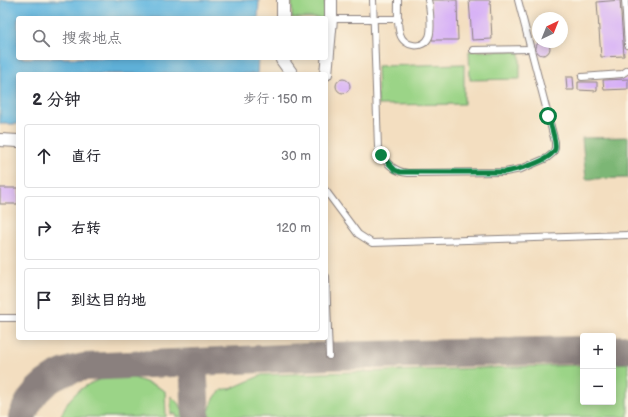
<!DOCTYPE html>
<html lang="zh">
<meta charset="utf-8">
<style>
body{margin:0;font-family:"Balsamiq Sans","LXGW WenKai TC",sans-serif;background:#f2f2f3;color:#2b2b33}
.controls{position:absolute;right:12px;bottom:12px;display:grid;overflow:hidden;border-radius:4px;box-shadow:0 2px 10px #0003}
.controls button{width:36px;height:36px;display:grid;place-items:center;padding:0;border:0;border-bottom:1px solid #e1e1e2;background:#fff;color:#2b2b33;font:20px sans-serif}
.compass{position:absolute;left:532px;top:12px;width:36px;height:36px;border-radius:50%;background:#fff;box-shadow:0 2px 10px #0003;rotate:43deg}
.stop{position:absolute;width:12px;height:12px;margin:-9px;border:3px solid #0b8043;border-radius:50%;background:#fff}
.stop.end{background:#0b8043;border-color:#fff;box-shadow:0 1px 4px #0008}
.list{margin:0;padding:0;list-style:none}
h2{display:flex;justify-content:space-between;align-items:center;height:52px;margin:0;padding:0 16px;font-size:17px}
h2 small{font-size:13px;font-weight:400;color:#7c7c81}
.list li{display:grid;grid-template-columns:26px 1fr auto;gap:12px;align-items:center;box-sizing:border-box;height:64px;margin:0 8px 8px;padding:0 8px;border:1px solid #e1e1e2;border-radius:4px}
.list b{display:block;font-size:15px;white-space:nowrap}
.list em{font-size:13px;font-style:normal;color:#7c7c81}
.icon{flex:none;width:22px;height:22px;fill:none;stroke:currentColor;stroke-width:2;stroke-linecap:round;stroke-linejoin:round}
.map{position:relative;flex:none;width:628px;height:417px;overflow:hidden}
.search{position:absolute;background:#fff;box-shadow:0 2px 10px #0003;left:16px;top:16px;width:312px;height:44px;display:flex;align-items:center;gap:10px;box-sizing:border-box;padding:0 14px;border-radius:4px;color:#7c7c81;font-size:15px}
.panel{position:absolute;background:#fff;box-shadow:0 2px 10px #0003;left:16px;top:72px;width:312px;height:268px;border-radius:4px}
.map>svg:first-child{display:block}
.green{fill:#9bd487;stroke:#5e7b61}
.forest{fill:#7cb674;stroke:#4f6c58}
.water{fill:#64b7e0;stroke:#436c8e}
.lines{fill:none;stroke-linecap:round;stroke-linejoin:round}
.taxiway{stroke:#8a807e;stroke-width:28}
.building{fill:#d6aff7}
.service-casing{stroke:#8a807e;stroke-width:8}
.minor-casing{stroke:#8a807e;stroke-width:14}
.service{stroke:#fff;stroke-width:6}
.minor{stroke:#fff;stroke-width:12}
.route{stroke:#0b8043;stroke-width:5}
</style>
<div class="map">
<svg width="628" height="417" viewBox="0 0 628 417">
<rect width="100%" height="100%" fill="#fcf5e5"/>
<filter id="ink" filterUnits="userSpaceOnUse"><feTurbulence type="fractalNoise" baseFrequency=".025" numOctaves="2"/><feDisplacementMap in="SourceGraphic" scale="8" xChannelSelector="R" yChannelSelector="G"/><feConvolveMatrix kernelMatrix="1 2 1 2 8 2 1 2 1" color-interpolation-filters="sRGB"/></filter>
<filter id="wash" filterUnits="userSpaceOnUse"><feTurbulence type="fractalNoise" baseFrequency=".012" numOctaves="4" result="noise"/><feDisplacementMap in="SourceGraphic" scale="16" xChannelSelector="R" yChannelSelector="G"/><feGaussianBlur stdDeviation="0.9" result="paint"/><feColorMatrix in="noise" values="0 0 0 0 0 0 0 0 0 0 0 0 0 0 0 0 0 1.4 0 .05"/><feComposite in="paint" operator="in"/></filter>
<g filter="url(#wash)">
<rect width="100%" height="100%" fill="#f3dec0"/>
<g class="green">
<rect x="292" y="0" width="33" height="18"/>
<polygon points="469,51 520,51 520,79 470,80"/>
<polygon points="464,64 464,104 378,105 377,66"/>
<path d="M628 363V417H208C210 406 216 387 230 389L262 375 583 365V402H613V364Z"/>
<path d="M131 377 154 385 165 391 166 417H61C67 396 85 383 106 378 114 376 123 377 131 377Z"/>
<path d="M171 396C177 402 184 408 184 417H176V414H171Z"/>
</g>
<polygon class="forest" points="628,137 628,178 586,179 582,138"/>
<polygon class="water" points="0,0 259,0 258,18 18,18 18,58 258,58 257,74 18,74 18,124 0,124"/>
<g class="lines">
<g class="taxiway">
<polyline points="613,350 628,349"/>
<polyline points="193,362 196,417"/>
<path d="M22 417C32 388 54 372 84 367L329 356 583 350"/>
</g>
</g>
<g id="blocks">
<g class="building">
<polygon points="431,0 457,0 458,40 432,40"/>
<polygon points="469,0 490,0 492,39 472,40"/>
<polygon points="620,0 624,56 601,57 597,2"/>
<circle cx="543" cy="48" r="7"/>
<polygon points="566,77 573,77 574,90 567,90"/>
<polygon points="628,79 628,89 604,90 603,80"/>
<circle cx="343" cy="86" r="7"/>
<polygon points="578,82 597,82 597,91 578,90"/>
<rect x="0" y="188" width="18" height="16"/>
</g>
</g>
</g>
<g filter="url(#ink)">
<use href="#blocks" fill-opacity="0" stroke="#8a807e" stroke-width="1"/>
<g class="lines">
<g class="service-casing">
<g id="service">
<path d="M373 0 378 148C384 161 394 172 408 173L505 172 521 169 547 158 553 153 555 148V142L518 0"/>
<path d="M398 0C398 9 397 26 400 34 404 47 423 50 429 37 432 31 430 7 428 0"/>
<polyline points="625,0 628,45"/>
<polyline points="331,19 399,19"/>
<polyline points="473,50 531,49"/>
<polyline points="582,77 622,74 628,70"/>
<polyline points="326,191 358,234 372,243 628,235"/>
<polyline points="326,277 329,356"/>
<polyline points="0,318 18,318"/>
</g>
</g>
<g class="minor-casing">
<g id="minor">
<polyline points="283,18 283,0"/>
<polyline points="282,58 282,60 292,74"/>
<polyline points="326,74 331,19 331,0"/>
<polyline points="0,140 18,141"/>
</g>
</g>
<use href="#service" class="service"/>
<use href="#minor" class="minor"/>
</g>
</g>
<g class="lines" filter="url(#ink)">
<path class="route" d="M381 155 395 170 400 172H505C517 170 551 161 555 149 557 142 550 123 548 116"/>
</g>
</svg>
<div class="controls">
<button>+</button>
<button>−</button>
</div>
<svg class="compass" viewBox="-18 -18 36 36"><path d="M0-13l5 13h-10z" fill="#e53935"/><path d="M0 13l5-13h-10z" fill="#7c7c81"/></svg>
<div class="stop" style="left:548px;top:116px"></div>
<div class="stop end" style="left:381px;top:155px"></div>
<div class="search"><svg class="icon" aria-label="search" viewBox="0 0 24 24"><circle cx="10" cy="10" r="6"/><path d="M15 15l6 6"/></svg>搜索地点</div>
<section class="panel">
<h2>2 分钟<small>步行 · 150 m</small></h2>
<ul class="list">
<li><svg class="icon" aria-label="ahead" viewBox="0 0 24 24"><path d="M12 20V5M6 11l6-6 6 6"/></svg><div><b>直行</b></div><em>30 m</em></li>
<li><svg class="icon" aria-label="right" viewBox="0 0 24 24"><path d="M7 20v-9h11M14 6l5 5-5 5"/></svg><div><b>右转</b></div><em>120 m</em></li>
<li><svg class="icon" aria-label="arrive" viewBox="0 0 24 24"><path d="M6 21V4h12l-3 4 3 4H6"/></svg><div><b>到达目的地</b></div></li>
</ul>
</section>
</div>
